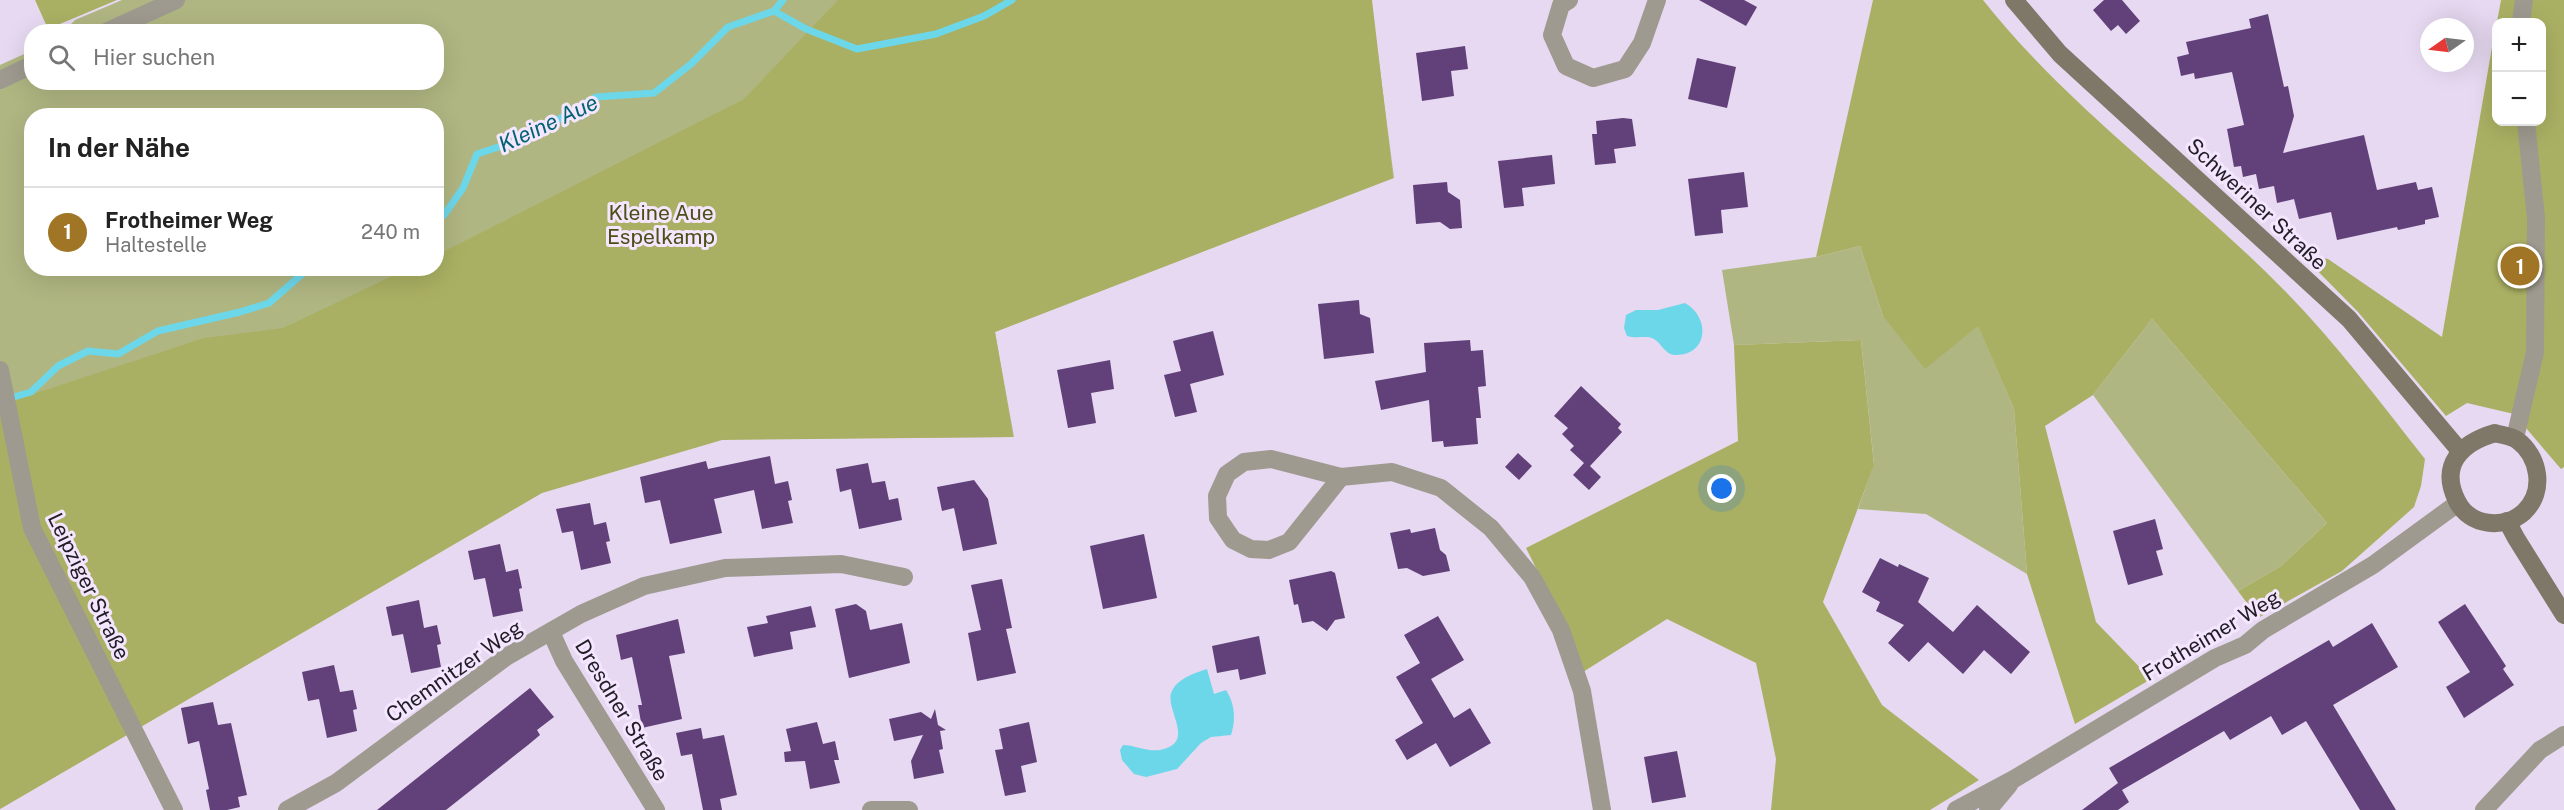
<!DOCTYPE html>
<html lang="de">
<meta charset="utf-8">
<style>
body{margin:0;font-family:"Public Sans",sans-serif;background:#f2f2f2;color:#222}
.controls{position:absolute;right:18px;top:18px;display:grid;overflow:hidden;border-radius:12px;box-shadow:0 6px 24px #0002}
.controls button{width:54px;height:54px;display:grid;place-items:center;padding:0;border:0;border-bottom:2px solid #e0e0e0;background:#fff;color:#222;font:30px sans-serif}
.compass{position:absolute;left:2420px;top:18px;width:54px;height:54px;border-radius:50%;background:#fff;box-shadow:0 6px 24px #0002;rotate:256deg}
.you{position:absolute;left:1722px;top:489px;width:21px;height:21px;margin:-15px;border:4px solid #fff;border-radius:50%;background:#1a73e8;box-shadow:0 0 0 9px #1a73e833}
.badge{display:grid;place-items:center;width:39px;height:39px;border-radius:50%;background:#a07525;color:#fff;font-size:20px;font-weight:700}
.pin{position:absolute;translate:-50% -50%;border:3px solid #fff;box-shadow:0 2px 6px #0006}
.list{margin:0;padding:0;list-style:none}
h2{display:flex;justify-content:space-between;align-items:center;height:78px;margin:0;padding:0 24px;font-size:26px}
h2 small{font-size:20px;font-weight:400;color:#767676}
.list li{display:grid;grid-template-columns:39px 1fr auto;gap:18px;align-items:center;box-sizing:border-box;height:90px;padding:0 24px;border-top:2px solid #e0e0e0}
.list b{display:block;font-size:22px;white-space:nowrap}
.list p{margin:0;font-size:20px;white-space:nowrap;color:#767676}
.list em{font-size:20px;font-style:normal;color:#767676}
.icon{flex:none;width:33px;height:33px;fill:none;stroke:currentColor;stroke-width:2;stroke-linecap:round;stroke-linejoin:round}
.map{position:relative;flex:none;width:2564px;height:810px;overflow:hidden}
.search{position:absolute;background:#fff;box-shadow:0 6px 24px #0002;left:24px;top:24px;width:420px;height:66px;display:flex;align-items:center;gap:15px;box-sizing:border-box;padding:0 21px;border-radius:24px;color:#767676;font-size:22px}
.panel{position:absolute;background:#fff;box-shadow:0 6px 24px #0002;left:24px;top:108px;width:420px;height:168px;border-radius:24px}
.map>svg:first-child{display:block}
.green{fill:#b0b682;fill-rule:evenodd}
.forest{fill:#aab063}
.water{fill:#6dd7ea}
.lines{fill:none;stroke-linecap:round;stroke-linejoin:round}
.stream{stroke:#6dd7ea;stroke-width:7}
.building{fill:#62407a}
.street{stroke:#9e9a8f;stroke-width:18}
.secondary{stroke:#7f7869;stroke-width:18}
.labels{text-anchor:middle;dominant-baseline:central;stroke-width:6;stroke-linejoin:round;paint-order:stroke}
.street-label{font-size:21px;fill:#211d25;stroke:#f3e6fe}
.park-label{font-size:21px;fill:#4b4f15;stroke:#f3e6fe}
.water-label{font-size:22px;font-style:italic;fill:#046371;stroke:#f3e6fe}
</style>
<div class="map">
<svg width="2564" height="810" viewBox="0 0 2564 810">
<rect width="100%" height="100%" fill="#e6d9f1"/>
<g class="green">
<path d="M122 0H1371L1394 178 995 332 1014 437 723 439 543 492 0 809V65L31 51 32 82H436V32L64 31 75 20ZM32 116H436V268H32Z"/>
<polygon points="1860,246 1883,316 1978,325 2014,409 2027,574 1926,514 1858,509 1874,464 1861,340 1734,345 1722,270 1816,257"/>
<polygon points="2152,319 2327,523 2281,566 2238,591 2093,395"/>
</g>
<g class="forest">
<polygon points="35,0 117,0 48,29"/>
<polygon points="838,0 1372,0 1393,178 995,332 1013,437 722,440 542,493 0,809 0,401 36,393 204,338 283,328 407,269 436,268 437,255 744,99"/>
<path d="M1873 0H1983C2070 110 2187 191 2285 291 2336 343 2380 402 2425 459L2421 486 2414 507 2342 571 2258 618 2238 591 2281 566 2327 523 2152 319 2093 395 2045 426 2096 622 2151 679 2075 724 2027 574 2014 409 1978 326 1925 369 1883 316 1860 246 1816 257Z"/>
<polygon points="2501,0 2564,0 2564,467 2561,469 2514,414 2467,403 2446,416 2358,312 2300,253 2328,259 2442,337 2496,24 2496,122 2542,122 2542,22 2497,22"/>
<polygon points="1861,340 1874,465 1823,602 1882,705 1979,780 1930,810 1771,810 1776,759 1756,663 1667,619 1583,672 1566,628 1526,548 1738,441 1734,345"/>
</g>
<g class="water">
<path d="M1685 303C1711 318 1708 355 1676 355 1665 355 1662 344 1654 339 1647 335 1636 339 1627 336L1624 328 1626 315 1636 310H1658Z"/>
<path d="M1207 669 1214 694 1226 690C1235 704 1236 720 1231 735L1211 737 1201 743 1177 769 1146 777 1134 774 1122 760 1120 750 1123 745C1134 745 1148 752 1160 750 1198 743 1163 708 1172 691 1178 678 1195 673 1207 669Z"/>
</g>
<g class="lines">
<g class="stream">
<polyline points="774,11 783,0"/>
<polyline points="436,217 444,215 463,188 477,154 529,137 596,97 654,93 691,64 728,27 774,11 806,29 857,49 936,34 984,16 1012,0"/>
<polyline points="7,399 31,392 58,366 88,351 118,354 158,331 240,312 269,303 309,268"/>
</g>
</g>
<g class="building">
<polygon points="1699,0 1744,0 1757,7 1746,26"/>
<polygon points="2104,0 2122,0 2140,21 2126,34 2118,25 2111,31 2093,10"/>
<polygon points="2268,14 2284,87 2288,86 2294,116 2283,153 2364,135 2377,190 2416,182 2418,190 2432,187 2439,217 2425,220 2425,224 2398,230 2397,227 2337,240 2331,212 2299,219 2294,199 2277,203 2274,186 2259,189 2256,174 2243,177 2241,166 2234,167 2227,129 2244,125 2232,72 2195,79 2194,73 2181,76 2177,57 2189,54 2186,42 2251,28 2249,19"/>
<polygon points="1465,46 1468,69 1451,71 1454,96 1422,101 1416,53"/>
<polygon points="1697,58 1736,67 1727,108 1688,99"/>
<polygon points="1623,118 1632,119 1636,146 1614,149 1616,163 1595,165 1592,134 1597,134 1596,121"/>
<polygon points="1552,155 1555,184 1522,188 1524,206 1504,208 1498,161"/>
<polygon points="1744,172 1748,207 1721,210 1723,233 1695,236 1688,179"/>
<polygon points="1447,182 1448,192 1460,200 1462,228 1450,229 1440,222 1416,224 1413,185"/>
<polygon points="1359,300 1360,314 1370,318 1374,353 1324,359 1318,304"/>
<polygon points="1213,331 1224,375 1190,384 1197,412 1175,417 1164,375 1181,371 1173,341"/>
<polygon points="1470,340 1471,351 1483,350 1486,386 1478,387 1481,418 1476,418 1478,444 1444,447 1443,441 1432,442 1429,400 1381,410 1375,381 1426,372 1424,343"/>
<polygon points="1110,360 1114,389 1091,393 1096,423 1068,428 1057,370"/>
<polygon points="1581,386 1621,424 1618,428 1622,432 1590,466 1601,477 1589,490 1573,475 1584,463 1570,450 1574,446 1562,434 1568,428 1554,416"/>
<polygon points="1518,453 1532,466 1519,480 1505,467"/>
<polygon points="770,456 775,484 788,481 792,500 788,501 793,523 762,529 754,490 714,499 722,533 670,544 660,500 645,503 640,477 706,461 708,469"/>
<polygon points="868,463 872,483 885,481 889,500 898,498 902,520 859,529 851,489 840,492 836,469"/>
<polygon points="974,480 988,499 997,544 963,551 954,508 942,511 937,487"/>
<polygon points="590,503 594,525 606,522 610,541 606,542 611,563 581,570 573,531 562,533 556,509"/>
<polygon points="2155,519 2163,549 2156,551 2163,575 2128,585 2113,531"/>
<polygon points="1435,528 1440,550 1446,555 1450,571 1423,576 1407,568 1398,569 1390,533 1410,529 1411,533"/>
<polygon points="1144,534 1157,598 1103,609 1090,546"/>
<polygon points="500,544 506,572 518,569 522,588 519,589 523,611 493,617 485,578 474,580 468,551"/>
<polygon points="1880,558 1898,567 1899,564 1929,578 1918,602 1953,632 1977,605 2030,652 2011,674 1984,650 1963,674 1928,642 1909,662 1888,643 1904,625 1876,611 1880,602 1862,592"/>
<polygon points="1331,571 1335,573 1345,618 1335,620 1327,631 1313,621 1302,623 1298,604 1294,605 1289,580"/>
<polygon points="1002,579 1012,628 1006,629 1016,673 977,681 968,633 981,630 971,585"/>
<polygon points="419,600 424,628 437,625 441,644 437,645 441,667 411,673 403,634 392,636 386,607"/>
<polygon points="856,604 866,611 870,630 902,623 910,663 849,678 835,609"/>
<polygon points="2465,604 2506,666 2503,669 2514,685 2464,718 2446,687 2470,672 2438,622"/>
<polygon points="811,606 816,627 790,632 793,649 754,657 747,627 768,623 766,616"/>
<polygon points="1438,616 1464,660 1431,679 1454,718 1470,708 1491,743 1450,767 1436,743 1407,760 1395,740 1423,723 1396,677 1420,663 1404,635"/>
<polygon points="678,619 685,653 669,656 682,719 642,728 638,705 642,705 632,657 621,660 616,635"/>
<polygon points="2372,623 2398,667 2333,705 2396,810 2360,810 2306,721 2282,735 2271,716 2230,740 2224,731 2122,790 2129,802 2118,810 2082,810 2118,783 2109,768 2329,640 2333,647"/>
<polygon points="1259,636 1266,674 1240,680 1238,669 1217,673 1212,646"/>
<polygon points="334,665 340,692 353,690 357,709 353,710 357,731 327,738 319,699 308,701 302,672"/>
<polygon points="530,688 554,717 537,730 540,735 528,745 446,810 377,810"/>
<polygon points="213,702 218,725 231,723 247,795 238,797 240,807 227,810 210,810 206,790 209,789 199,741 188,744 181,708"/>
<polygon points="935,709 938,725 946,730 940,731 943,749 939,750 944,773 914,779 911,761 923,735 894,741 889,719 921,712 931,719"/>
<polygon points="817,722 823,744 835,741 839,760 834,760 840,783 810,789 805,761 785,762 784,752 791,751 786,729"/>
<polygon points="1029,722 1037,762 1021,766 1026,792 1005,796 995,750 1003,749 999,729"/>
<polygon points="701,728 703,739 724,735 737,795 720,799 722,810 703,810 692,754 681,756 676,733"/>
<polygon points="1677,751 1686,797 1652,803 1644,757"/>
</g>
<g class="lines">
<g class="street">
<polyline points="1569,0 1561,5 1552,35 1566,66 1593,78 1625,69 1642,43 1657,0"/>
<polyline points="2521,22 2524,0"/>
<polyline points="106,32 176,0"/>
<polyline points="0,80 32,65"/>
<polyline points="0,370 32,528 174,810"/>
<polyline points="2515,438 2535,352 2536,218 2526,122"/>
<polyline points="1341,477 1289,542 1269,550 1251,549 1233,540 1218,518 1217,496 1227,474 1244,462 1271,459 1341,477 1392,472 1441,488 1491,528 1532,577 1561,630 1582,691 1602,810"/>
<polyline points="551,632 564,661 656,810"/>
<polyline points="287,810 336,783 506,657 581,614 644,586 725,568 841,564 904,577"/>
<polyline points="871,810 909,810"/>
<polyline points="1956,810 2014,779 2215,658 2245,645 2263,630 2373,565 2458,503"/>
<polyline points="1988,810 2009,785"/>
<polyline points="2484,810 2540,750 2564,735"/>
</g>
<g class="secondary">
<polyline points="2014,0 2060,54 2349,319 2460,451"/>
<path d="M2495 433C2501 435 2511 436 2517 440 2539 456 2546 491 2524 512 2504 530 2469 526 2457 501 2439 465 2461 443 2495 433Z"/>
<polyline points="2507,521 2516,538 2564,615"/>
</g>
</g>
<g class="labels">
<g class="street-label">
<text transform="translate(2257 204) rotate(43)">Schweriner Straße</text>
<text transform="translate(89 586) rotate(64)">Leipziger Straße</text>
<text transform="translate(2211 635) rotate(-31)">Frotheimer Weg</text>
<text transform="translate(454 671) rotate(-35)">Chemnitzer Weg</text>
<text transform="translate(622 710) rotate(59)">Dresdner Straße</text>
</g>
<g class="park-label">
<text x="661" y="212">Kleine Aue<tspan x="661" dy="24">Espelkamp</tspan></text>
</g>
<g class="water-label">
<text transform="translate(548 123) rotate(-25)">Kleine Aue</text>
</g>
</g>
</svg>
<div class="controls">
<button>+</button>
<button>−</button>
</div>
<svg class="compass" viewBox="-18 -18 36 36"><path d="M0-13l5 13h-10z" fill="#e53935"/><path d="M0 13l5-13h-10z" fill="#767676"/></svg>
<div class="you"></div>
<div class="pin badge" style="left:2520px;top:266px">1</div>
<div class="search"><svg class="icon" aria-label="search" viewBox="0 0 24 24"><circle cx="10" cy="10" r="6"/><path d="M15 15l6 6"/></svg>Hier suchen</div>
<section class="panel">
<h2>In der Nähe<small></small></h2>
<ul class="list">
<li><span class="badge">1</span><div><b>Frotheimer Weg</b><p>Haltestelle</p></div><em>240 m</em></li>
</ul>
</section>
</div>
